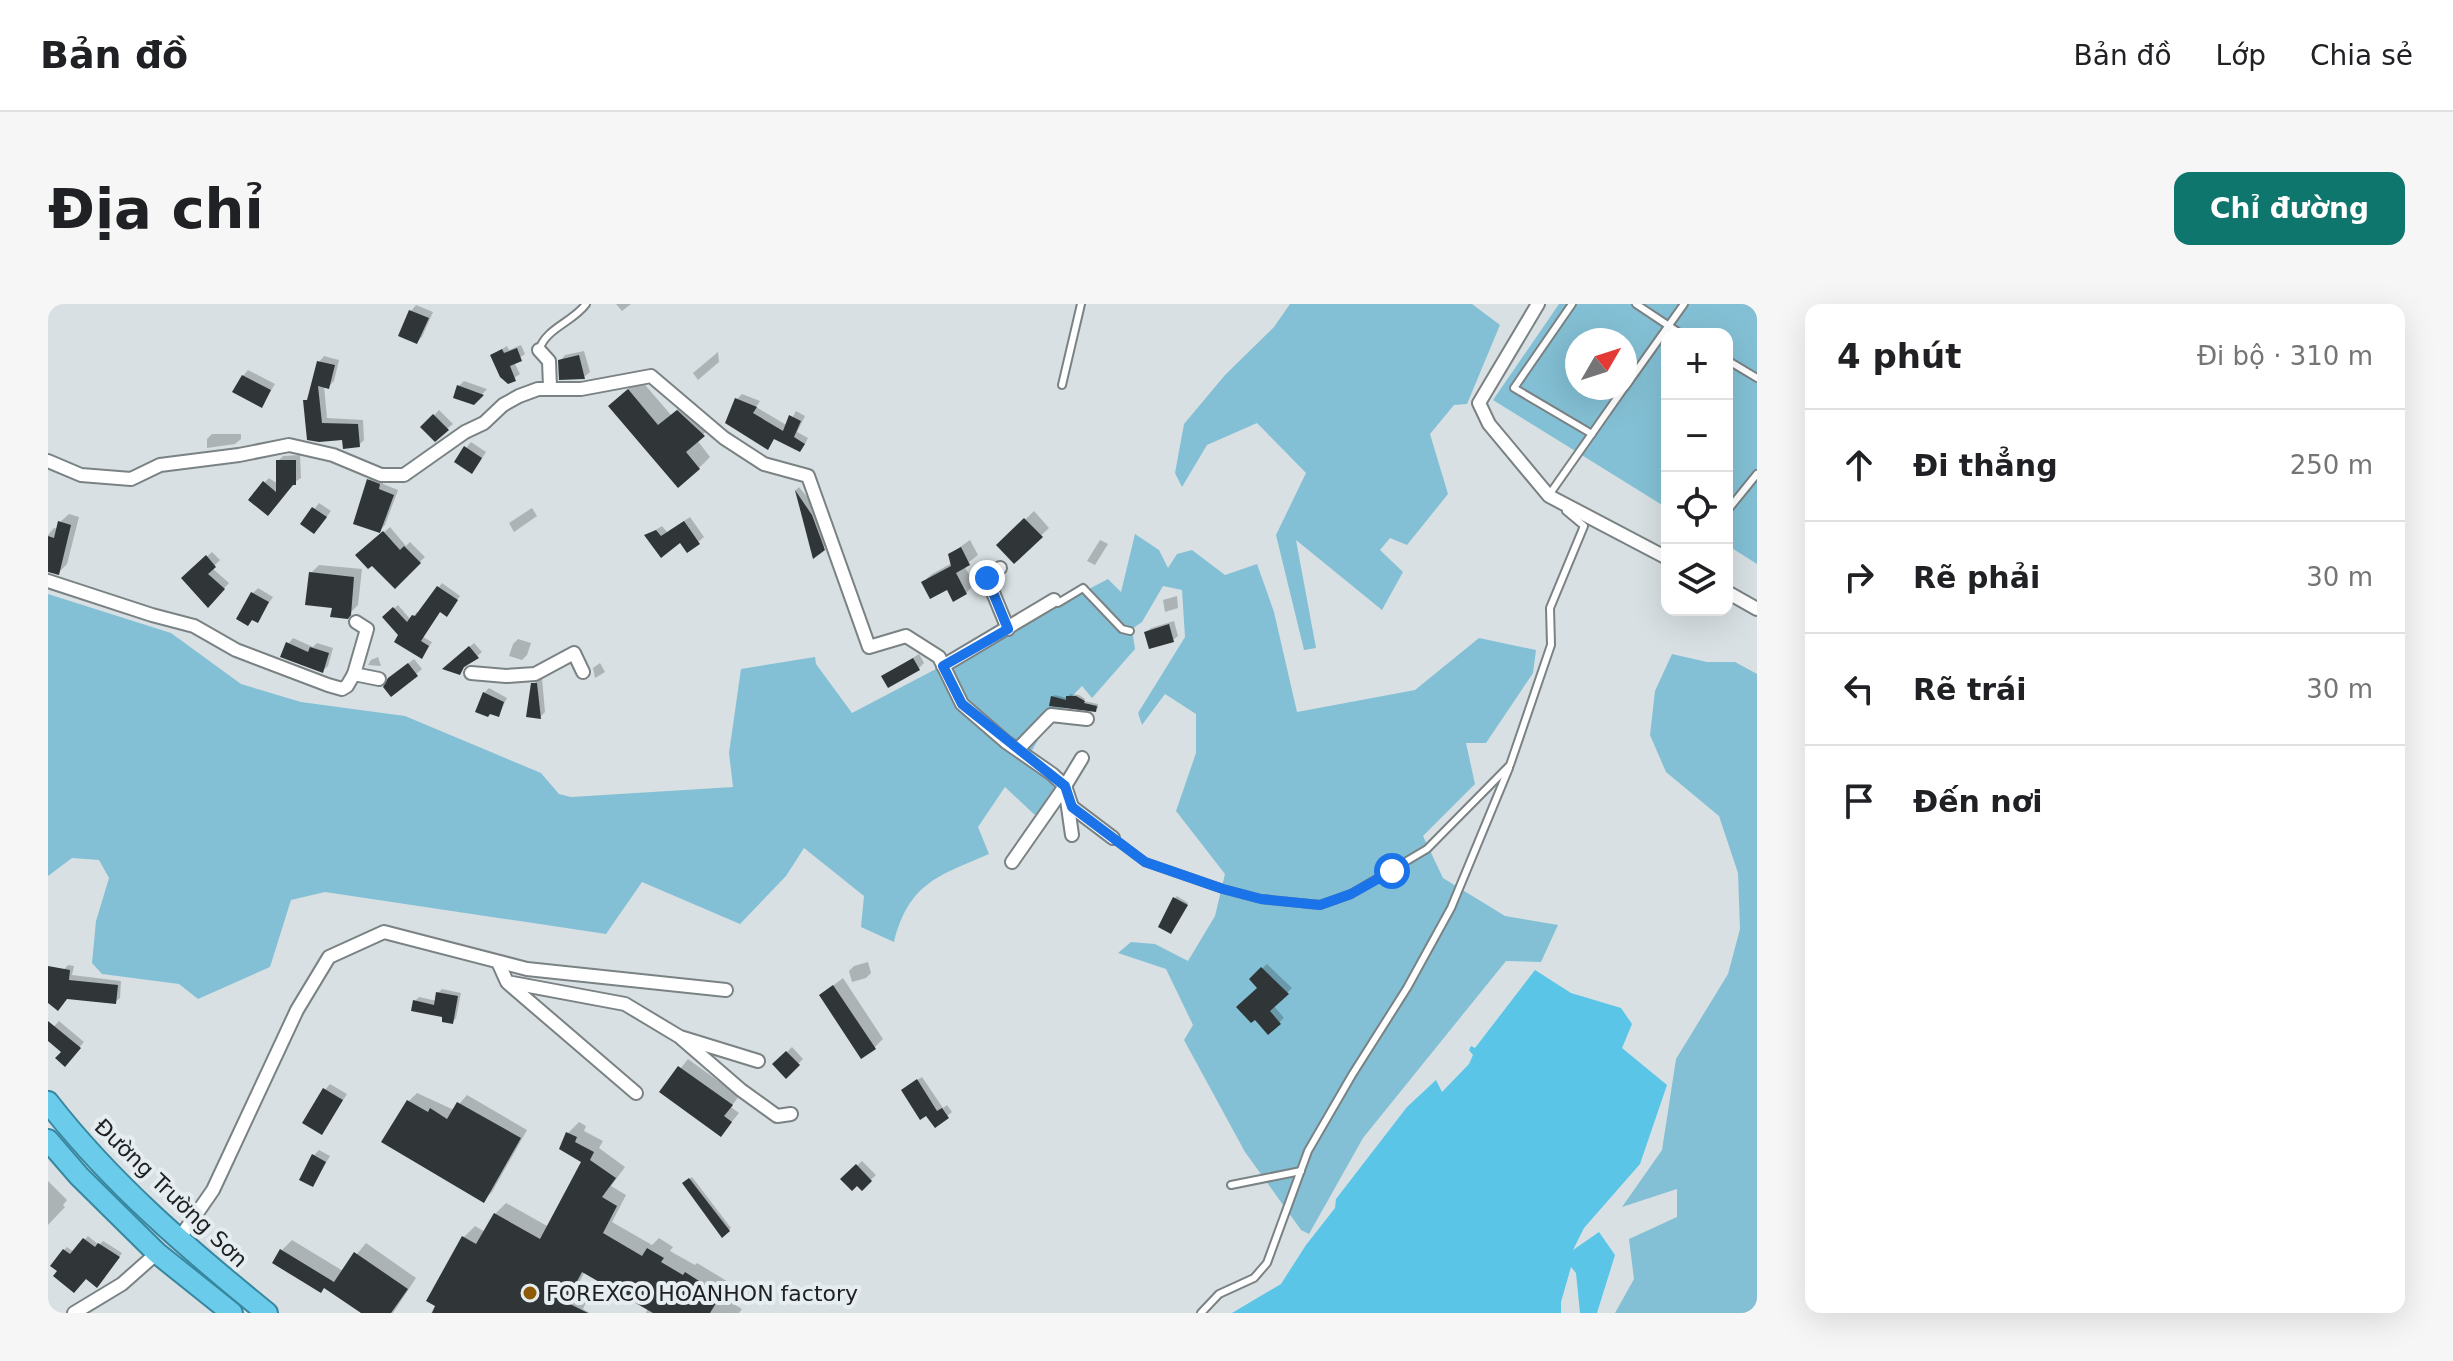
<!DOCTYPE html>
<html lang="vi">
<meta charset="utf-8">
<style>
body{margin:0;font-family:"DejaVu Sans",sans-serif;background:#f6f6f6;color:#202124}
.controls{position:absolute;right:24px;top:24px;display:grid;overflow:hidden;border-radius:16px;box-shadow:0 8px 32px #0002}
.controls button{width:72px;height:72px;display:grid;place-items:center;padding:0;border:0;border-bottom:2px solid #e0e0e0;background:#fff;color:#202124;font:40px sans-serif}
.compass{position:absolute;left:1517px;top:24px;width:72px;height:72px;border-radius:50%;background:#fff;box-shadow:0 8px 32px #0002;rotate:51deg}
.stop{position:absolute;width:24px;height:24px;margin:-18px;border:6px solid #1a73e8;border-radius:50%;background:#fff}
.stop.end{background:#1a73e8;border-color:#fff;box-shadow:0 2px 8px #0008}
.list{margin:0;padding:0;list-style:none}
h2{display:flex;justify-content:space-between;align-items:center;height:104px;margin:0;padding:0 32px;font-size:34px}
h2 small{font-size:26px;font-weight:400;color:#757577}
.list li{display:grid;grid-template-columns:52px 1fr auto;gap:24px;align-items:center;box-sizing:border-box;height:112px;padding:0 32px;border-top:2px solid #e0e0e0}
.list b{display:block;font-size:30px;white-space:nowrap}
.list em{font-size:26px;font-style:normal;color:#757577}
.icon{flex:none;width:44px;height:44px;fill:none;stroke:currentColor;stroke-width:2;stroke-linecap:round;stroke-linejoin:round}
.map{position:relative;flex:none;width:1709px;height:1009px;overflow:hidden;border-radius:16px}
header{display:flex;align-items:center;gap:48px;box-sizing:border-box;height:112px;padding:0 40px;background:#fff;border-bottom:2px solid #e0e0e0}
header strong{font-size:38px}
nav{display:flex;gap:44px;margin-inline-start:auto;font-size:28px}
.intro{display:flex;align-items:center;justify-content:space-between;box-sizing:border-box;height:192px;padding:0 48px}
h1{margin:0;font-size:56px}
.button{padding:20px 36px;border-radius:16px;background:#0f766e;color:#fff;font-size:28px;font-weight:700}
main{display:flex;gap:48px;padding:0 48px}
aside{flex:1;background:#fff;border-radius:16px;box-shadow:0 8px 32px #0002}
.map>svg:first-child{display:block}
.green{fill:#84c0d5;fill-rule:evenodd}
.water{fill:#5ac5e7}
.shadow{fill:#0003}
.building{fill:#303638}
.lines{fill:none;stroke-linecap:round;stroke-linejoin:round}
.service-casing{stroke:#7a8284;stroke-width:10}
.minor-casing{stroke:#7a8284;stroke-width:16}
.trunk-casing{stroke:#3787a0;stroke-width:24}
.service{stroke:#fff;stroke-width:6}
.minor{stroke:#fff;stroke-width:12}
.trunk{stroke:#6accea;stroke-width:20}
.route{stroke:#1a73e8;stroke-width:10}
.poi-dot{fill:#8d5b07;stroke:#e5edf0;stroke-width:3}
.labels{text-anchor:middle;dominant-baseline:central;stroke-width:8;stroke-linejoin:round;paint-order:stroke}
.street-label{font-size:22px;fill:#1e2022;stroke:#e5edf0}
.poi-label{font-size:22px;fill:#1e2022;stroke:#e5edf0;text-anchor:start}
</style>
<header>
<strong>Bản đồ</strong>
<nav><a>Bản đồ</a><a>Lớp</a><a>Chia sẻ</a></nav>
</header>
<div class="intro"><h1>Địa chỉ</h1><a class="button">Chỉ đường</a></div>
<main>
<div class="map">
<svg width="1709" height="1009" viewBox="0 0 1709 1009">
<rect width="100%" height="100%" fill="#d8e0e3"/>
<g class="green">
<polygon points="1242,0 1424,0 1452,21 1419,100 1406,101 1382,130 1400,190 1359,241 1342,234 1332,246 1355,268 1334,306 1248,236 1268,344 1256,346 1228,231 1258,169 1209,119 1159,141 1134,183 1127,169 1136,120 1177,71 1226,23"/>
<path d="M1511 0H1709V260L1679 241V30H1619V204L1445 96ZM1529 36H1577V84H1529Z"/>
<path d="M1087 230 1111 246 1120 264 1129 250 1144 246 1177 271 1209 260 1226 308 1249 408 1367 386 1431 334 1488 346 1485 369 1438 439H1418L1427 480 1375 532 1395 574 1457 612 1510 621 1493 658 1458 657 1315 834 1261 930 1253 926 1197 848 1136 736 1145 721 1118 665 1070 649 1083 638 1107 640 1140 657 1167 612 1177 570 1128 507 1148 449V410L1117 390 1094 421 1090 409 1137 333 1134 286 1115 282 1094 318 1084 325 1087 345 1044 394 1034 382 1001 416 981 452 1017 483 990 514 957 483 930 523 941 550C890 572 861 579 846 638L813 623 816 592 756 544 738 572 692 620 594 578 558 630 277 588 243 596 222 663 150 695 131 680 54 670 44 659 48 617 61 574 51 556 24 554 0 572V290L123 329 193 380 253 398 357 412 493 469 511 490 523 493 685 483 681 449 693 365 767 353 768 360 804 409 1060 275 1073 288Z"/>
<polygon points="1624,350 1659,358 1687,358 1709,370 1709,1009 1567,1009 1586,975 1581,935 1629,913 1629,885 1574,903 1614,846 1628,755 1680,670 1692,625 1690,569 1671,512 1618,468 1602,431 1607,387"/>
</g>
<polygon class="water" points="1487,666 1523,689 1573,704 1584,720 1574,744 1619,781 1592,860 1536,924 1525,946 1551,928 1567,951 1549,1009 1532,1009 1528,969 1523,963 1513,998 1513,1009 1184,1009 1233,980 1258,941 1287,904 1288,895 1359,803 1388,776 1394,788 1421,760 1425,751 1421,746 1423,742 1427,744"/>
<g class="shadow">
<polygon points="568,0 583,0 574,7"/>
<polygon points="368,1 385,8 374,33 369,38 352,31 363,7"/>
<polygon points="473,41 477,50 466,58 472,70 460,78 444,51 459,42 461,46"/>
<polygon points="536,47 542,68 536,73 512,57 517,51"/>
<polygon points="670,48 671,58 650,76 645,69"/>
<polygon points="276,52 291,56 286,77 280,83 276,81 279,114 315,116 316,136 311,141 295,134 271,136 257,97 262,93 271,58"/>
<polygon points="200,66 227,80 214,101 195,72"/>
<polygon points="592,75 623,111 641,95 667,119 649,136 662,153 651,164 574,90"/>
<polygon points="416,77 439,85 426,99 410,83"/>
<polygon points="694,90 712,97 708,103 740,122 748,107 757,112 749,128 760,134 757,140 752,145 727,133 719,143 689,95"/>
<polygon points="391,106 405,120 387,135 375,123"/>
<polygon points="164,130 193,130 193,135 187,140 159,144 159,135"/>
<polygon points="423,138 438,148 429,162 418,144"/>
<polygon points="252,151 253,174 245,179 225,204 216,179 221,174 230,180 230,157 235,152"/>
<polygon points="326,171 336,175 335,180 350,186 337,221 332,226 320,177"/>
<polygon points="751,183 769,205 781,239 766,251 747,187"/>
<polygon points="271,199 283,207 271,223 255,220"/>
<polygon points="484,204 489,212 466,228 461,219"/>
<polygon points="986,207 1001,224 966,257 951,241"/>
<polygon points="21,210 31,213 19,260 10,269 0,267 0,231 6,224 10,225 12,218"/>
<polygon points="642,213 656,233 650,238 599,231 614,222 619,228"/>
<polygon points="342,223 358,242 362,238 377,253 347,282 315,246"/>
<polygon points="922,236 930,251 916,262 927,280 918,289 875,278 884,270 904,259 902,250"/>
<polygon points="1052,236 1060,240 1047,261 1039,257"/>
<polygon points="164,248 172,256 164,264 181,279 160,302 136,274"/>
<polygon points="271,261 314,265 310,301 299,312 287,302 263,269"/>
<polygon points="394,279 412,292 402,306 393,306 375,333 384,338 377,349 353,330 337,313 350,301 363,316 369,308 371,310"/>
<polygon points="210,284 225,293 209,316 205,289"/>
<polygon points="1129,292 1130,304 1117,308 1115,296"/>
<polygon points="1126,317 1130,332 1125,336 1098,328 1103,324"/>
<polygon points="245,334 265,343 269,339 285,344 280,362 274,367 240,340"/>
<polygon points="470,335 483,339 479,351 474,356 461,352 465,340"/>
<polygon points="426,339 434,348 411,368 401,361"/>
<polygon points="871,350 876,359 871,364 836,372"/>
<polygon points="330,353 333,362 320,361 323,356"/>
<polygon points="366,355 374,365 368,370 348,369"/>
<polygon points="552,359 557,368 547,374 545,364"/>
<polygon points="494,374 497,408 492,413 485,380"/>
<polygon points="441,384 459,394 451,410 436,389"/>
<polygon points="1022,390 1031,391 1037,395 1036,397 1050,400 1050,404 1048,406 1004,393 1007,391 1019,394"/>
<polygon points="1129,592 1140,599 1124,626 1127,594"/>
<polygon points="820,658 823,669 818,674 804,678 801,667 806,662"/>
<polygon points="1219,660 1244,684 1226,702 1236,714 1220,728 1212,683 1203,675"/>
<polygon points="20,661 26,662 24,671 73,677 72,694 67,698 20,693 0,697 0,684"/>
<polygon points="795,674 835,735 826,744 773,691"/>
<polygon points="394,685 413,689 408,714 405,718 367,697 371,693 389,697 390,689"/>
<polygon points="11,717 36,738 17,760 16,747 0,735 0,729"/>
<polygon points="744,743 755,755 738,772 727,760"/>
<polygon points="640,755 691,792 683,803 691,809 673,831 614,788"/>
<polygon points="874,773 895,804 899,801 904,808 888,821 860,782"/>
<polygon points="282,780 299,790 274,829 277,786"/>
<polygon points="369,789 406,806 419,791 479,826 444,888 436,896 361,797"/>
<polygon points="531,818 538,822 536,827 555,837 551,844 577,863 563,882 578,891 564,918 604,941 611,934 625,943 622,947 647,961 649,959 682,979 674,993 694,1005 691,1009 598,1009 600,1004 537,967 527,987 540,994 535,1005 542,1009 383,1009 388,1001 381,996 416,933 427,922 437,928 447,910 458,899 501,923 536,857 520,829"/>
<polygon points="271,846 282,852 265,881 265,852"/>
<polygon points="814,857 828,871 814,884 795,875"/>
<polygon points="644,873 683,924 675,931 636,879"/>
<polygon points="0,877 19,896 15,901 17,903 0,921"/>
<polygon points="40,932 51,941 55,937 74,949 52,978 16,946 19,943 26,948"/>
<polygon points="244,936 295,967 318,939 368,974 345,1009 317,1009 234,946"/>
</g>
<g class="building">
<polygon points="361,6 381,14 369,40 350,32"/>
<polygon points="469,44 474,57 462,62 468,77 460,80 452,73 442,51 454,45 456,49"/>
<polygon points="531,51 537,75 511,76 510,56"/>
<polygon points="269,57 287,61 281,85 270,82 274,119 310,120 312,143 295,145 294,136 271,138 259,136 255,96 259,96"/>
<polygon points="194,71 223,86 214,104 184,88"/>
<polygon points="409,81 436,91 426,101 405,94"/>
<polygon points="580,85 610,121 629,106 657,132 638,148 652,165 630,184 560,102"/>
<polygon points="687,94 709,103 705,109 735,127 741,111 753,117 746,133 757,140 752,148 726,135 720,146 677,119"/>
<polygon points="385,110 401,126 387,138 372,123"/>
<polygon points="416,142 434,154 424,170 406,158"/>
<polygon points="228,156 248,156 248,181 245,181 220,212 200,196 215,177 228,188"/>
<polygon points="319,175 332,180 331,185 346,191 332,229 305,220"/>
<polygon points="747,186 764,211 777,246 765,255"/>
<polygon points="264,203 279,213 266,230 252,220"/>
<polygon points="976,214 995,233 966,260 948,241"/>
<polygon points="10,217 23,221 11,271 0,268 0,232 6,234"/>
<polygon points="636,217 652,240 639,249 632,239 613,254 596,231 608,226 613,232"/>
<polygon points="335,227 352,246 356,242 373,259 347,285 324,262 320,265 307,251"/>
<polygon points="913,243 922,261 908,269 919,290 905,298 899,286 882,295 873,278 903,262 900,250"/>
<polygon points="158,251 168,263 160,270 177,285 160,304 133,274"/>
<polygon points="261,268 306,273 303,311 300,315 282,313 284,304 257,301"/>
<polygon points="389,282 410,296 399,313 392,308 373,337 381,342 374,355 346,338 350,331 334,313 345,303 359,318 364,311 367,312"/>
<polygon points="203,288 221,298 210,319 204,316 200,322 188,315"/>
<polygon points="1121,320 1126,338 1101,345 1096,328"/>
<polygon points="238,338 260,348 262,343 281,349 275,369 232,353"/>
<polygon points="421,342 431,354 416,363 412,371 394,365"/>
<polygon points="865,354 872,366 840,384 833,372"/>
<polygon points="360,359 370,372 343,393 335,383 340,374"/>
<polygon points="483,379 489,379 493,415 478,413"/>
<polygon points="435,388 456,398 451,413 442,410 440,413 427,408"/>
<polygon points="1003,392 1018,396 1018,392 1028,392 1037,397 1036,399 1049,402 1048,408 1001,402"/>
<polygon points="1125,593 1140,601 1123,630 1110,623"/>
<polygon points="0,662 22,666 21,676 70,681 68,700 19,695 10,707 0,699"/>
<polygon points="1213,663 1241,690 1222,707 1233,720 1220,731 1207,716 1203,719 1188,703 1209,684 1201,675"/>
<polygon points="785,681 828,745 813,755 771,691"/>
<polygon points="388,688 410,692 405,720 394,718 394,713 363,707 365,696 386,701"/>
<polygon points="0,717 33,744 17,763 7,754 13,748 0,737"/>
<polygon points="738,747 752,761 738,775 724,760"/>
<polygon points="630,762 685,801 676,812 684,818 673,833 611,788"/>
<polygon points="869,775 889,807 894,804 901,814 887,824 878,812 872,816 853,786"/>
<polygon points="275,784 295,796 274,831 254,819"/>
<polygon points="359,796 380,808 382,804 399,815 409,798 473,834 436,899 333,838"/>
<polygon points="518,828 529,833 527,838 546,848 542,856 568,874 554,893 569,902 555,929 594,952 599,944 616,954 613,958 635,971 637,968 673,991 662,1009 605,1009 534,968 518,998 540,1009 384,1009 387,1002 378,997 414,932 428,940 446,909 492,935 533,858 511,845"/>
<polygon points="264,850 278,858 265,883 251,876"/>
<polygon points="808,860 824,877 814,887 809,882 804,887 792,875"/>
<polygon points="641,874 682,927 674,934 634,879"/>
<polygon points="35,934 47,943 50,939 72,953 49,984 38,975 26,989 5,972 9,967 2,962 15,945 22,950"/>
<polygon points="232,945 286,978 306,948 360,985 343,1009 313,1009 276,984 273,989 224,959"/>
</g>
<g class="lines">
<g class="service-casing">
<g id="service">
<polyline points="1524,0 1466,84 1544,130"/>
<polyline points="1588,0 1633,30"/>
<path d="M491 46C498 24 525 18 538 0"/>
<polyline points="1679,56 1709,74"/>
<polyline points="1014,81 1033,0"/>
<polyline points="1577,83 1636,0"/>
<polyline points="1501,191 1576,84"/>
<polyline points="1679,207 1709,170"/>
<polyline points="1006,296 1010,299 1035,284 1074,325 1082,327"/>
<polyline points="1065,534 1097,558 1175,585 1213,595 1272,601 1303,590 1379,545 1462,461 1503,341 1502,304 1536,222 1518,207"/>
<polyline points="1183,881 1253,867"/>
<polyline points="1153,1009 1171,990 1206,974 1219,959 1260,847 1304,771 1359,684 1403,604 1461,464"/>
</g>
</g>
<g class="minor-casing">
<g id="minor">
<polyline points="1490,0 1431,99 1441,120 1501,192 1619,254"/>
<polyline points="491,46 501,57 502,83"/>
<polyline points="0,157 33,171 83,175 112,161 191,151 241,141 285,151 333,171 356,171 417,128 436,119 455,101 471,92 490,85 533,85 603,72 676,134 716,160 760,172 821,343 858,332 891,353 914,400 958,438 1004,470 1017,482 1024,503 1065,534"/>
<polyline points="952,264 939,274 960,325"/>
<polyline points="0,277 104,311 146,322 188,346 280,381 294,385 299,382 306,370"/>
<polyline points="1679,288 1709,305"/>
<polyline points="308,318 319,325 306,370 331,375"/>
<polyline points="895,362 1006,296"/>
<polyline points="423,369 458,372 487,370 526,349 535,368"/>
<polyline points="971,444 1003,411 1039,415"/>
<polyline points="1017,482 1034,454"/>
<polyline points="964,558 1017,482 1024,531"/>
<polyline points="450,658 459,678 577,700 632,733 710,757"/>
<polyline points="461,680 588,789"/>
<polyline points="634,735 693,786 729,812 743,810"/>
<polyline points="131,935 165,886 249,706 281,653 336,628 479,665 678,686"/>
<polyline points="26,1009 74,980 109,949"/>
</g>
</g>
<g class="trunk-casing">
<g id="trunk">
<path d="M0 798C62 878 140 945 219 1009"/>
<polyline points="0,836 31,872 109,949 184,1009"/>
</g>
</g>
<use href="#service" class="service"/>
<use href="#minor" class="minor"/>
<use href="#trunk" class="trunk"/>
</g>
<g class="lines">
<polyline class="route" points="939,274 960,325 895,362 914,400 1017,482 1024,503 1097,558 1175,585 1213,595 1272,601 1303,590 1344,567"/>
</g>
<circle class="poi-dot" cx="482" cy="989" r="8"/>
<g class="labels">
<g class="street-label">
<text transform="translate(123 889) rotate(44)">Đường Trường Sơn</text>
</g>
<g class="poi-label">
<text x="498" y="989">FOREXCO HOANHON factory</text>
</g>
</g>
</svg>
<div class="controls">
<button>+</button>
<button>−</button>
<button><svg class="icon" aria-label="locate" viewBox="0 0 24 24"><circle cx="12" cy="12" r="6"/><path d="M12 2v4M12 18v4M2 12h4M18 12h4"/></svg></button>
<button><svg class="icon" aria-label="layers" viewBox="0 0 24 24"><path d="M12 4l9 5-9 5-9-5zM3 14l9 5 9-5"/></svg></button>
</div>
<svg class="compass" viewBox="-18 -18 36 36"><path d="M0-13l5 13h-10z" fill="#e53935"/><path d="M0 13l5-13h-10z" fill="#757577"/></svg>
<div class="stop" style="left:1344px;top:567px"></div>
<div class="stop end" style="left:939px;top:274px"></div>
</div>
<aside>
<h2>4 phút<small>Đi bộ · 310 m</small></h2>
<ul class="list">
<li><svg class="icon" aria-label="ahead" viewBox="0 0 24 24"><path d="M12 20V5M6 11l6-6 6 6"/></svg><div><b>Đi thẳng</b></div><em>250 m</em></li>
<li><svg class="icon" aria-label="right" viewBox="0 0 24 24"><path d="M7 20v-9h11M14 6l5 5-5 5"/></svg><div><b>Rẽ phải</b></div><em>30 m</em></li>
<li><svg class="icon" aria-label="left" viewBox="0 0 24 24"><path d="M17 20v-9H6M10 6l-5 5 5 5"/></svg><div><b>Rẽ trái</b></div><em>30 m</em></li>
<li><svg class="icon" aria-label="arrive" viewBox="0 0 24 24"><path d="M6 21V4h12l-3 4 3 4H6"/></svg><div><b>Đến nơi</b></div></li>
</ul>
</aside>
</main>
